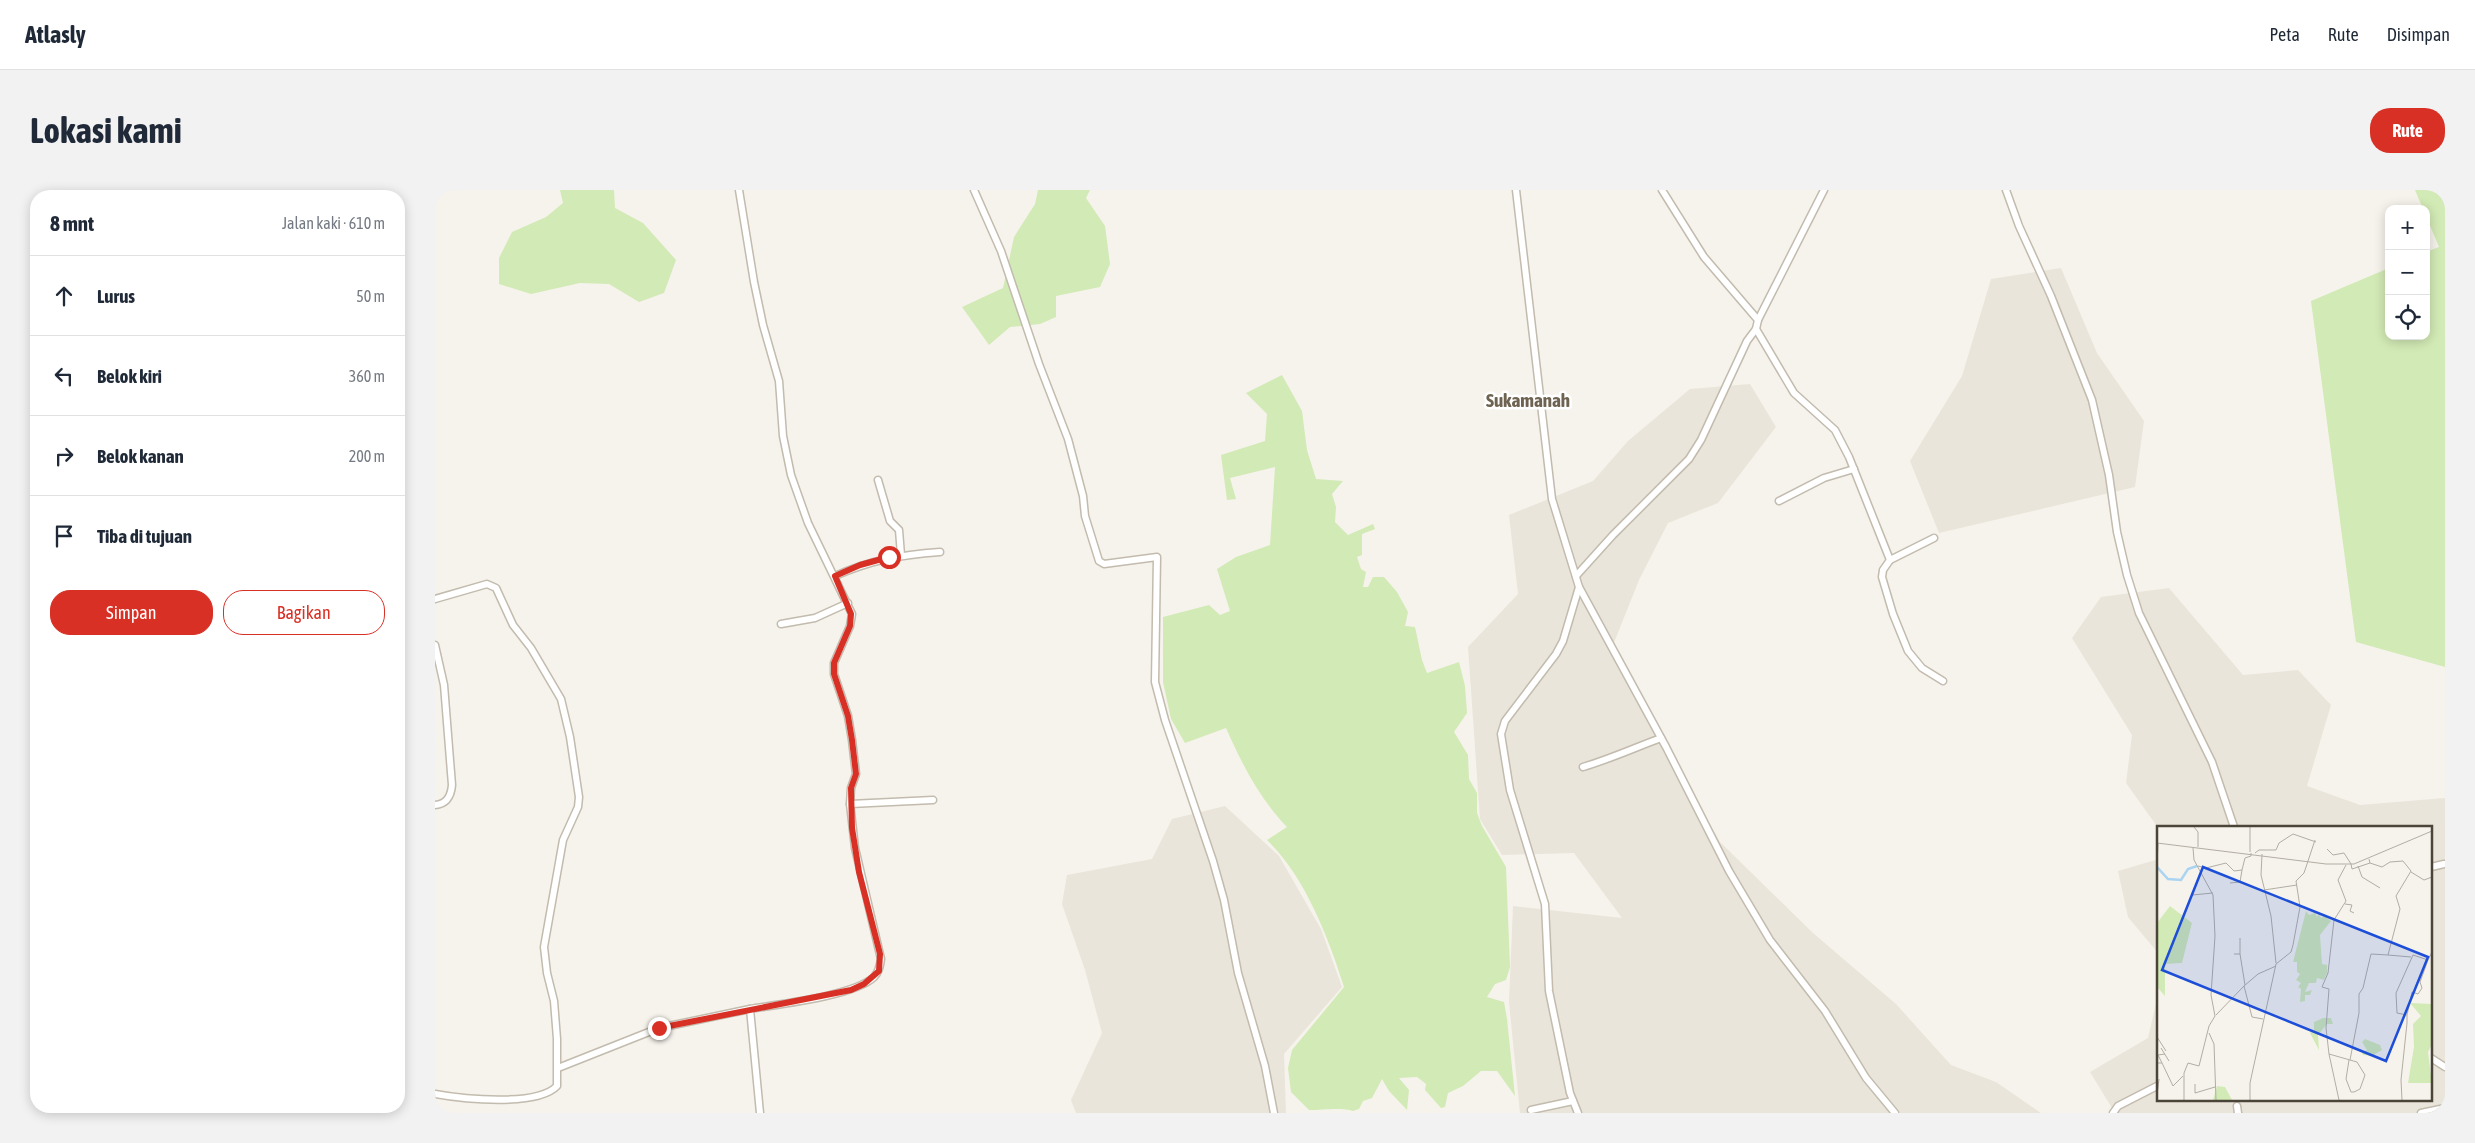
<!DOCTYPE html>
<html lang="id">
<meta charset="utf-8">
<style>
body{margin:0;font-family:"Asap Condensed",sans-serif;background:#f2f2f3;color:#1f2937}
.controls{position:absolute;right:15px;top:15px;display:grid;overflow:hidden;border-radius:10px;box-shadow:0 2px 12px #0003}
.controls button{width:45px;height:45px;display:grid;place-items:center;padding:0;border:0;border-bottom:1px solid #e0e1e3;background:#fff;color:#1f2937;font:25px sans-serif}
.stop{position:absolute;width:15px;height:15px;margin:-11px;border:4px solid #d93025;border-radius:50%;background:#fff}
.stop.end{background:#d93025;border-color:#fff;box-shadow:0 1px 5px #0008}
.list{margin:0;padding:0;list-style:none}
h2{display:flex;justify-content:space-between;align-items:center;height:65px;margin:0;padding:0 20px;font-size:21px}
h2 small{font-size:16px;font-weight:400;color:#747a83}
.list li{display:grid;grid-template-columns:32px 1fr auto;gap:15px;align-items:center;box-sizing:border-box;height:80px;padding:0 20px;border-top:1px solid #e0e1e3}
.list b{display:block;font-size:19px;white-space:nowrap}
.list em{font-size:16px;font-style:normal;color:#747a83}
.actions{display:flex;gap:10px;padding:15px 20px}
.actions a{flex:1;padding:11px 0;border:1px solid #d93025;border-radius:20px;text-align:center;font-size:18px;color:#d93025}
.actions .main{background:#d93025;color:#fff}
.icon{flex:none;width:28px;height:28px;fill:none;stroke:currentColor;stroke-width:2;stroke-linecap:round;stroke-linejoin:round}
.map{position:relative;flex:none;width:2010px;height:923px;overflow:hidden;border-radius:20px}
header{display:flex;align-items:center;gap:30px;box-sizing:border-box;height:70px;padding:0 25px;background:#fff;border-bottom:1px solid #e0e1e3}
header strong{font-size:24px}
nav{display:flex;gap:28px;margin-inline-start:auto;font-size:18px}
.intro{display:flex;align-items:center;justify-content:space-between;box-sizing:border-box;height:120px;padding:0 30px}
h1{margin:0;font-size:35px}
.button{padding:12px 22px;border-radius:20px;background:#d93025;color:#fff;font-size:18px;font-weight:700}
main{display:flex;gap:30px;padding:0 30px}
aside{flex:1;background:#fff;border-radius:20px;box-shadow:0 2px 12px #0003}
.map>svg:first-child{display:block}
.residential{fill:#eae5da}
.green{fill:#d2eab5}
.lines{fill:none;stroke-linecap:round;stroke-linejoin:round}
.stream{stroke:#a9d4f2;stroke-width:2.5}
.street-casing{stroke:#c2bbae;stroke-width:9}
.street{stroke:#fff;stroke-width:6}
.route{stroke:#d93025;stroke-width:6}
.labels{text-anchor:middle;dominant-baseline:central;stroke-width:5;stroke-linejoin:round;paint-order:stroke}
.quarter-label{font-size:19px;font-weight:bold;fill:#6e6250;stroke:#fff}
.inset-river{fill:none;stroke:#a9d4f2;stroke-width:2.5}
.inset-road{fill:none;stroke:#b2ada4;stroke-width:1}
.view{fill:#1d4ed8;fill-opacity:0.15;stroke:#1d4ed8;stroke-width:2.5}
.inset-edge{fill:none;stroke:#4b4439;stroke-width:2.5}
</style>
<header>
<strong>Atlasly</strong>
<nav><a>Peta</a><a>Rute</a><a>Disimpan</a></nav>
</header>
<div class="intro"><h1>Lokasi kami</h1><a class="button">Rute</a></div>
<main>
<aside>
<h2>8 mnt<small>Jalan kaki · 610 m</small></h2>
<ul class="list">
<li><svg class="icon" aria-label="ahead" viewBox="0 0 24 24"><path d="M12 20V5M6 11l6-6 6 6"/></svg><div><b>Lurus</b></div><em>50 m</em></li>
<li><svg class="icon" aria-label="left" viewBox="0 0 24 24"><path d="M17 20v-9H6M10 6l-5 5 5 5"/></svg><div><b>Belok kiri</b></div><em>360 m</em></li>
<li><svg class="icon" aria-label="right" viewBox="0 0 24 24"><path d="M7 20v-9h11M14 6l5 5-5 5"/></svg><div><b>Belok kanan</b></div><em>200 m</em></li>
<li><svg class="icon" aria-label="arrive" viewBox="0 0 24 24"><path d="M6 21V4h12l-3 4 3 4H6"/></svg><div><b>Tiba di tujuan</b></div></li>
</ul>
<div class="actions"><a class="main">Simpan</a><a>Bagikan</a></div>
</aside>
<div class="map">
<svg width="2010" height="923" viewBox="0 0 2010 923">
<rect width="100%" height="100%" fill="#f6f3ec"/>
<g class="residential">
<polygon points="1626,78 1662,163 1709,231 1700,297 1504,343 1475,271 1527,186 1556,89"/>
<polygon points="1315,194 1341,237 1283,313 1233,333 1204,390 1178,455 1248,588 1285,652 1378,743 1461,814 1516,875 1561,892 1606,923 1085,923 1074,812 1078,716 1187,728 1139,663 1067,665 1045,629 1033,457 1083,404 1074,325 1158,291 1193,251 1255,199"/>
<polygon points="1734,398 1808,485 1863,480 1896,515 1872,596 1925,615 2010,608 2010,923 1680,923 1655,882 1713,848 1724,800 1724,909 1996,909 1996,637 1724,637 1724,639 1691,593 1697,545 1637,448 1666,407"/>
<polygon points="790,616 844,666 886,739 907,797 849,864 851,923 641,923 636,910 667,843 650,780 627,714 632,685 717,669 737,629"/>
<polygon points="1724,669 1724,764 1693,727 1683,681"/>
</g>
<g class="green">
<polygon points="125,0 179,0 180,18 208,33 241,70 229,103 204,112 174,94 145,93 96,104 64,94 64,68 77,42 111,27 128,13"/>
<polygon points="603,0 655,0 651,8 670,36 675,74 665,97 621,106 621,127 605,134 575,137 554,155 527,117 568,98 579,47 600,14"/>
<polygon points="1980,0 2010,0 2010,477 1921,452 1876,111 1954,78 1954,146 1991,146 1991,62 2004,57 1991,26 1991,19 1988,19"/>
<path d="M847 185 867 221 872 260 881 289 908 291 897 304 901 317 900 332 913 345 938 334 940 339 927 344V365L922 367 926 379 931 382 928 397H933L938 387H949L962 402 973 422 970 436 980 437 987 470 992 483 1024 472 1030 496 1032 523 1019 542 1033 565 1034 589 1042 603V623L1047 636 1071 677 1075 777 1071 790 1060 794 1052 807 1069 812 1072 829 1080 906 1062 881H1046L1028 896 1013 903 1010 917 1006 918 990 900 991 894 982 887 964 888 974 900 972 920 954 901 947 889 937 908 928 911 924 919 918 921C908 917 887 920 874 920L856 902 853 878 857 860 909 797C894 748 869 685 832 650L852 637C824 608 807 574 791 538L750 553 736 529 728 492V427L774 415 785 425 795 421 782 379 801 367 835 355 840 277 795 288 801 309 792 310 786 265 830 251 832 224 811 203Z"/>
</g>
<g class="lines">
<polyline class="stream" points="1990,920 2001,917"/>
<g class="street-casing">
<g id="street">
<path d="M304 0 319 92 328 135 344 191 348 246 356 285 373 333 417 424 415 436 399 473V484L413 526 417 550 421 584 416 598 415 614 420 658 446 769C445 776 444 782 439 787 419 806 344 814 315 819L325 923"/>
<polyline points="539,0 566,61 604,174 633,249 648,306 650,326 664,371 669,374 722,367 720,492 730,530 778,671 789,710 803,783 830,876 839,923"/>
<polyline points="1081,0 1117,309 1144,397 1128,451 1121,464 1070,531 1066,544 1075,600 1110,714 1114,801 1135,903 1143,923"/>
<polyline points="1571,0 1584,36 1616,106 1657,210 1674,285 1682,342 1692,385 1704,423 1777,572 1799,637"/>
<polyline points="1323,130 1389,0"/>
<polyline points="1321,139 1359,203 1400,240 1414,267 1455,370 1499,348"/>
<polyline points="443,290 455,331 464,340 466,365"/>
<polyline points="1344,311 1389,288 1419,279"/>
<polyline points="1455,370 1448,380 1447,387 1458,424 1473,461 1487,478 1508,491"/>
<path d="M400 386C436 370 465 365 505 362"/>
<polyline points="1141,386 1178,345 1254,269 1266,250 1312,151 1321,139 1323,130 1269,67 1227,0"/>
<polyline points="1144,397 1231,557 1294,681 1335,750 1390,821 1431,888 1460,923"/>
<path d="M0 409 52 394 61 398 78 435 96 458 126 509 135 547 144 607 143 617 128 650 109 757 112 783 119 811 122 849V896C102 917 27 909 0 904"/>
<polyline points="346,434 380,428 413,413"/>
<path d="M0 455 9 495 17 595C16 606 12 614 0 615"/>
<path d="M1148 577C1175 569 1199 558 1226 548"/>
<polyline points="415,614 498,610"/>
<polyline points="1996,677 2009,674"/>
<polyline points="1996,868 2010,877"/>
<polyline points="123,878 224,838 315,819"/>
<polyline points="1802,916 1803,923"/>
<polyline points="1096,920 1138,911"/>
<polyline points="1678,923 1683,916 1724,895"/>
<polyline points="1986,923 2010,918"/>
</g>
</g>
<use href="#street" class="street"/>
</g>
<g class="lines">
<polyline class="route" points="224,838 416,800 429,794 444,781 445,764 424,682 417,638 416,598 421,584 417,550 413,526 399,484 399,473 415,436 416,424 400,386 425,375 454,367"/>
</g>
<g class="labels">
<g class="quarter-label">
<text x="1093" y="210">Sukamanah</text>
</g>
</g>
<g transform="translate(1722 636)">
<rect width="275" height="275" fill="#f6f3ec"/>
<path d="M13 80 35 97 25 137 8 138V170L0 161V97ZM149 85 152 89 158 87 160 91 162 88 164 92 167 90 174 95 163 109 165 138 170 139V147L167 154 160 152 159 157H152L148 166 155 164 153 169H148V175L143 176 144 163 141 161 144 157 139 154 143 148 140 146V136H136ZM253 177 275 178V218L271 226 275 257H251L257 221 256 198 264 190ZM166 192H174L176 198H170L161 209 162 224 153 207 157 204V196ZM208 213 223 219 225 224 215 230 206 229 205 227 210 224 205 216ZM60 260 68 261 75 274H56Z" fill="#d2eab5"/>
<path class="inset-river" d="M0 41 11 53 24 54 31 43 40 40"/>
<path class="inset-road" d="M37 1 41 6V21M0 17 169 38H197L275 5M170 23 176 29 187 27 194 38M93 26V1M98 27 102 24H119L122 17 136 8 159 16M105 28 104 49 114 90 119 137M0 38 1 18M194 38 195 43 213 37M189 39 181 54 189 75 177 94 171 147 165 161 172 163 169 202 172 228 200 236 208 249 203 263 197 266H194L189 253 192 234M41 40 49 42 69 37 77 45 85 44 88 32 94 30V27M201 40 205 51 223 62M254 46 267 54 275 51M73 57 83 56 85 44M107 64 140 59M35 69 56 67M188 78 195 79 193 85 197 87M83 112V128M77 128H83L88 159M231 129 254 131M59 189 87 160M250 189 255 166 261 168 265 162 263 156 271 134M106 193 95 191 87 160 101 148 119 140M52 207 57 218 59 274M0 211 9 225M4 222 12 235M172 228 182 274M193 234 202 187V168L206 162 214 128 231 129 243 83 239 70 254 45 246 35 233 36 225 41 213 37 212 33M0 237H5L16 260 26 250M5 237 1 229 8 228M38 258V267L58 261M0 269 2 253M27 274V247L31 237 42 240 52 200 58 190 54 169 58 110 56 69 37 34 36 22M93 274V257L119 138 134 126 136 119 143 81 139 55 147 47 158 14M245 274 244 254 250 197V189L240 187 239 167 256 129 271 134 275 126"/>
<path class="view" d="M46 41 271 131 229 235 5 144Z"/>
<rect width="275" height="275" class="inset-edge"/>
</g>
</svg>
<div class="controls">
<button>+</button>
<button>−</button>
<button><svg class="icon" aria-label="locate" viewBox="0 0 24 24"><circle cx="12" cy="12" r="6"/><path d="M12 2v4M12 18v4M2 12h4M18 12h4"/></svg></button>
</div>
<div class="stop" style="left:454px;top:367px"></div>
<div class="stop end" style="left:224px;top:838px"></div>
</div>
</main>
